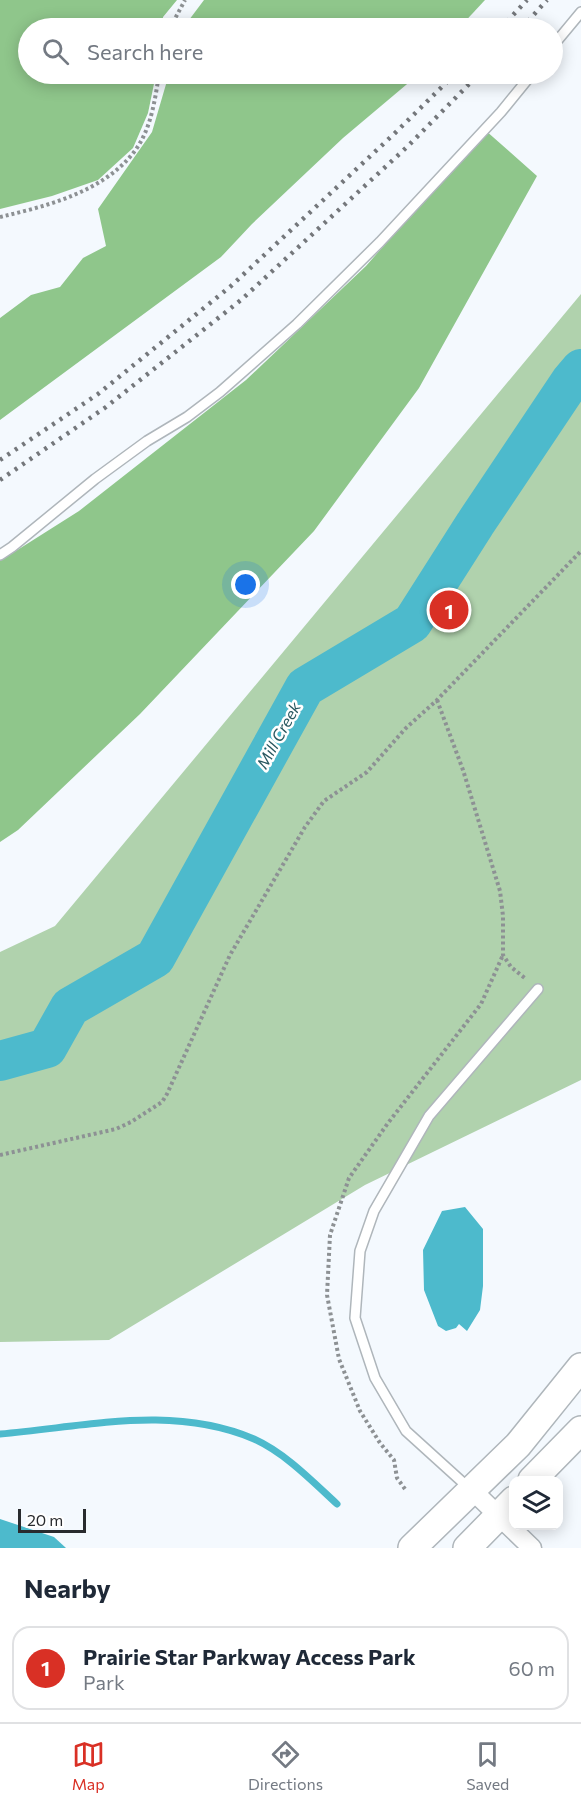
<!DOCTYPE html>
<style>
body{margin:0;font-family:Commissioner,sans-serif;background:#f2f2f3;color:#1f2937}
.controls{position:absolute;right:18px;bottom:18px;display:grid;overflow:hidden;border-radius:12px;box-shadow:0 3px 15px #0003}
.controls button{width:54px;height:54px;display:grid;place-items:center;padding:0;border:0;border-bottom:2px solid #e0e1e3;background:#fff;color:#1f2937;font:30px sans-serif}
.scale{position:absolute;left:18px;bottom:15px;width:68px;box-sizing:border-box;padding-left:6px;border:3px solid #292b2e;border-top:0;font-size:16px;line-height:21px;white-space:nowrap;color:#292b2e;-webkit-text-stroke:4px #fff;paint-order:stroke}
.you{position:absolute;left:246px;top:585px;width:21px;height:21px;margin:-15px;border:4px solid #fff;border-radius:50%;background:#1a73e8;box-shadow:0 0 0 9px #1a73e833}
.badge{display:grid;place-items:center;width:39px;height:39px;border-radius:50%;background:#d93025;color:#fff;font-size:20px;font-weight:700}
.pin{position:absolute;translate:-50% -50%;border:3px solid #fff;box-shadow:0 2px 6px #0006}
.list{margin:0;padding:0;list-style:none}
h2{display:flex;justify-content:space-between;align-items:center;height:78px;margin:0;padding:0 24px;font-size:26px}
h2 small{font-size:20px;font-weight:400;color:#747a83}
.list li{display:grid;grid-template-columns:39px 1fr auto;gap:18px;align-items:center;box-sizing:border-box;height:84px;margin:0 12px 12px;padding:0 12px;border:2px solid #e0e1e3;border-radius:18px}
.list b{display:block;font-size:22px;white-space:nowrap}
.list p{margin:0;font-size:20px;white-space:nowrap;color:#747a83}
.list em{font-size:20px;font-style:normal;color:#747a83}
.icon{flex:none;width:33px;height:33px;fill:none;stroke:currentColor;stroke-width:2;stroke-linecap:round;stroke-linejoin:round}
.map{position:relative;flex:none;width:581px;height:1548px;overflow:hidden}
.search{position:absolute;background:#fff;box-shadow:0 3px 15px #0003;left:18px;right:18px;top:18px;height:66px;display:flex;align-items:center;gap:15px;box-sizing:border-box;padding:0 21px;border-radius:33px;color:#747a83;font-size:22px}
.sheet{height:174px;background:#fff}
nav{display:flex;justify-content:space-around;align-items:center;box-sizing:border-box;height:84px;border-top:2px solid #e0e1e3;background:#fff;font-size:16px;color:#747a83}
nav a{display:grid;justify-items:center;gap:3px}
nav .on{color:#d93025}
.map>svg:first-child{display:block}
.green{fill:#b0d2ad}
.forest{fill:#8fc68b}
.water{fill:#4dbacc}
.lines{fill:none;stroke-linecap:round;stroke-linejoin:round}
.stream{stroke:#4dbacc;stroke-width:7}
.river{stroke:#4dbacc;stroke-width:40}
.service-casing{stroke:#afb6bb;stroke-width:12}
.minor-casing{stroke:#afb6bb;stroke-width:21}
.secondary-casing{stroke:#afb6bb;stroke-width:30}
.path{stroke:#8d9194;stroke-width:4;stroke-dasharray:3 3;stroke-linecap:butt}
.service{stroke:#fff;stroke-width:9}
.minor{stroke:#fff;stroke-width:18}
.secondary{stroke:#fff;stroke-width:27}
.rail{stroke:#74777b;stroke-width:4.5;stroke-dasharray:3 6;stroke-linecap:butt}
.labels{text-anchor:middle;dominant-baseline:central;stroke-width:5;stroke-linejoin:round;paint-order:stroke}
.water-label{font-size:16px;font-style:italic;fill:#295860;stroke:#fff}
</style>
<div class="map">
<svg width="581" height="1548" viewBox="0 0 581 1548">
<rect width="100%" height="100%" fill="#f4f9fe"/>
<polygon class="green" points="581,294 581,1080 365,1185 109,1340 0,1342 0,952 55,926"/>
<g class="forest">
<polygon points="0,0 177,0 163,17 162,28 28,28 28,74 156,74 148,113 133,148 98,180 52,196 0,209"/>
<polygon points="204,0 485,0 459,28 183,28"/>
<polygon points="169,74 419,74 343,138 252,224 221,257 0,420 0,318 31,295 60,287 83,258 106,246 98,209 152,132"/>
<polygon points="485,130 537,176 419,388 314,531 140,714 18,830 0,842 0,561 79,511 246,380 366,266"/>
</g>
<g class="water">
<polygon points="465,1207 483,1229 483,1286 480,1310 467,1331 459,1324 456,1328 446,1331 438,1326 424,1290 423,1250 442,1211"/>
<polygon points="0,1519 54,1537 66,1548 0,1548"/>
</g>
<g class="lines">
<path class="stream" d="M0 1434C86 1427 171 1404 254 1439 285 1453 312 1481 337 1504"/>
<polyline class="river" points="0,1061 47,1048 70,1007 155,958 305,687 412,623 475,524 570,382 581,369"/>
<g class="service-casing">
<g id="service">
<polyline points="552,47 581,12"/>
<polyline points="0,555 12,547 95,479 147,441 187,417 220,392 297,324 380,242 501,112 532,74"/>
<polyline points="470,1489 406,1431 375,1378 355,1318 360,1251 374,1211 429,1116 538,989"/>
</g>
</g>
<g class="minor-casing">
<polyline id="minor" points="472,1490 532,1548"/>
</g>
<g class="secondary-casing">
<g id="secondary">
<polyline points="532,1480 581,1430"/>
<polyline points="412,1548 518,1445 581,1367"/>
<polyline points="467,1548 514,1500"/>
</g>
</g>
<g class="path">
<polyline points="170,28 185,0"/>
<path d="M0 217C47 206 103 192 134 152 151 130 155 100 159 74"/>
<polyline points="437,700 463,770 500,891 503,916 503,955 511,967 526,979"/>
<polyline points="0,1155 116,1129 131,1122 162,1102 167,1094 230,955 305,827 324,801 367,772 405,729 437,700 581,551"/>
<polyline points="405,1489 397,1478 394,1460 380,1443 360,1411 339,1359 327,1295 330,1235 349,1178 388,1123 481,1004 503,955"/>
</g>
<use href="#service" class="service"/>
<use href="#minor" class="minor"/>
<use href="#secondary" class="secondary"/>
<g class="rail">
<polyline points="501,28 527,0"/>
<polyline points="522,28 547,0"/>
<polyline points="0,460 98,394 231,286 394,134 455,74"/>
<polyline points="0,480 106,407 241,300 407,147 479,74"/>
</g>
</g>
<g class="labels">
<g class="water-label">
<text transform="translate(278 735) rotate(-61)">Mill Creek</text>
</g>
</g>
</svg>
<div class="controls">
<button><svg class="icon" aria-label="layers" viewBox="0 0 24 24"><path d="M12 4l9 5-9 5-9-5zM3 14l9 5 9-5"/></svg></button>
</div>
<div class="scale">20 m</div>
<div class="you"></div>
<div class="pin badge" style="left:449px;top:610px">1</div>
<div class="search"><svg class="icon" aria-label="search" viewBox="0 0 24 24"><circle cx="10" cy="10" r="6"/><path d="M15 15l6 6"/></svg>Search here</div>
</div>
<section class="sheet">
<h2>Nearby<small></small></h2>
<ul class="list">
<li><span class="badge">1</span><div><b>Prairie Star Parkway Access Park</b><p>Park</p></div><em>60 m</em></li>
</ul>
</section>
<nav>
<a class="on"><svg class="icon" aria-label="map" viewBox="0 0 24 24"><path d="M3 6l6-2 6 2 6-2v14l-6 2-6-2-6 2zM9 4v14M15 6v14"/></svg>Map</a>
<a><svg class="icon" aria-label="directions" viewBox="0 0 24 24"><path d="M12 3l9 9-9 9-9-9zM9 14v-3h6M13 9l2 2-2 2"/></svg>Directions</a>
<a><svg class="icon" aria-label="saved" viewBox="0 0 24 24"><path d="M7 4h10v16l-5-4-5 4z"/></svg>Saved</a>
</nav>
